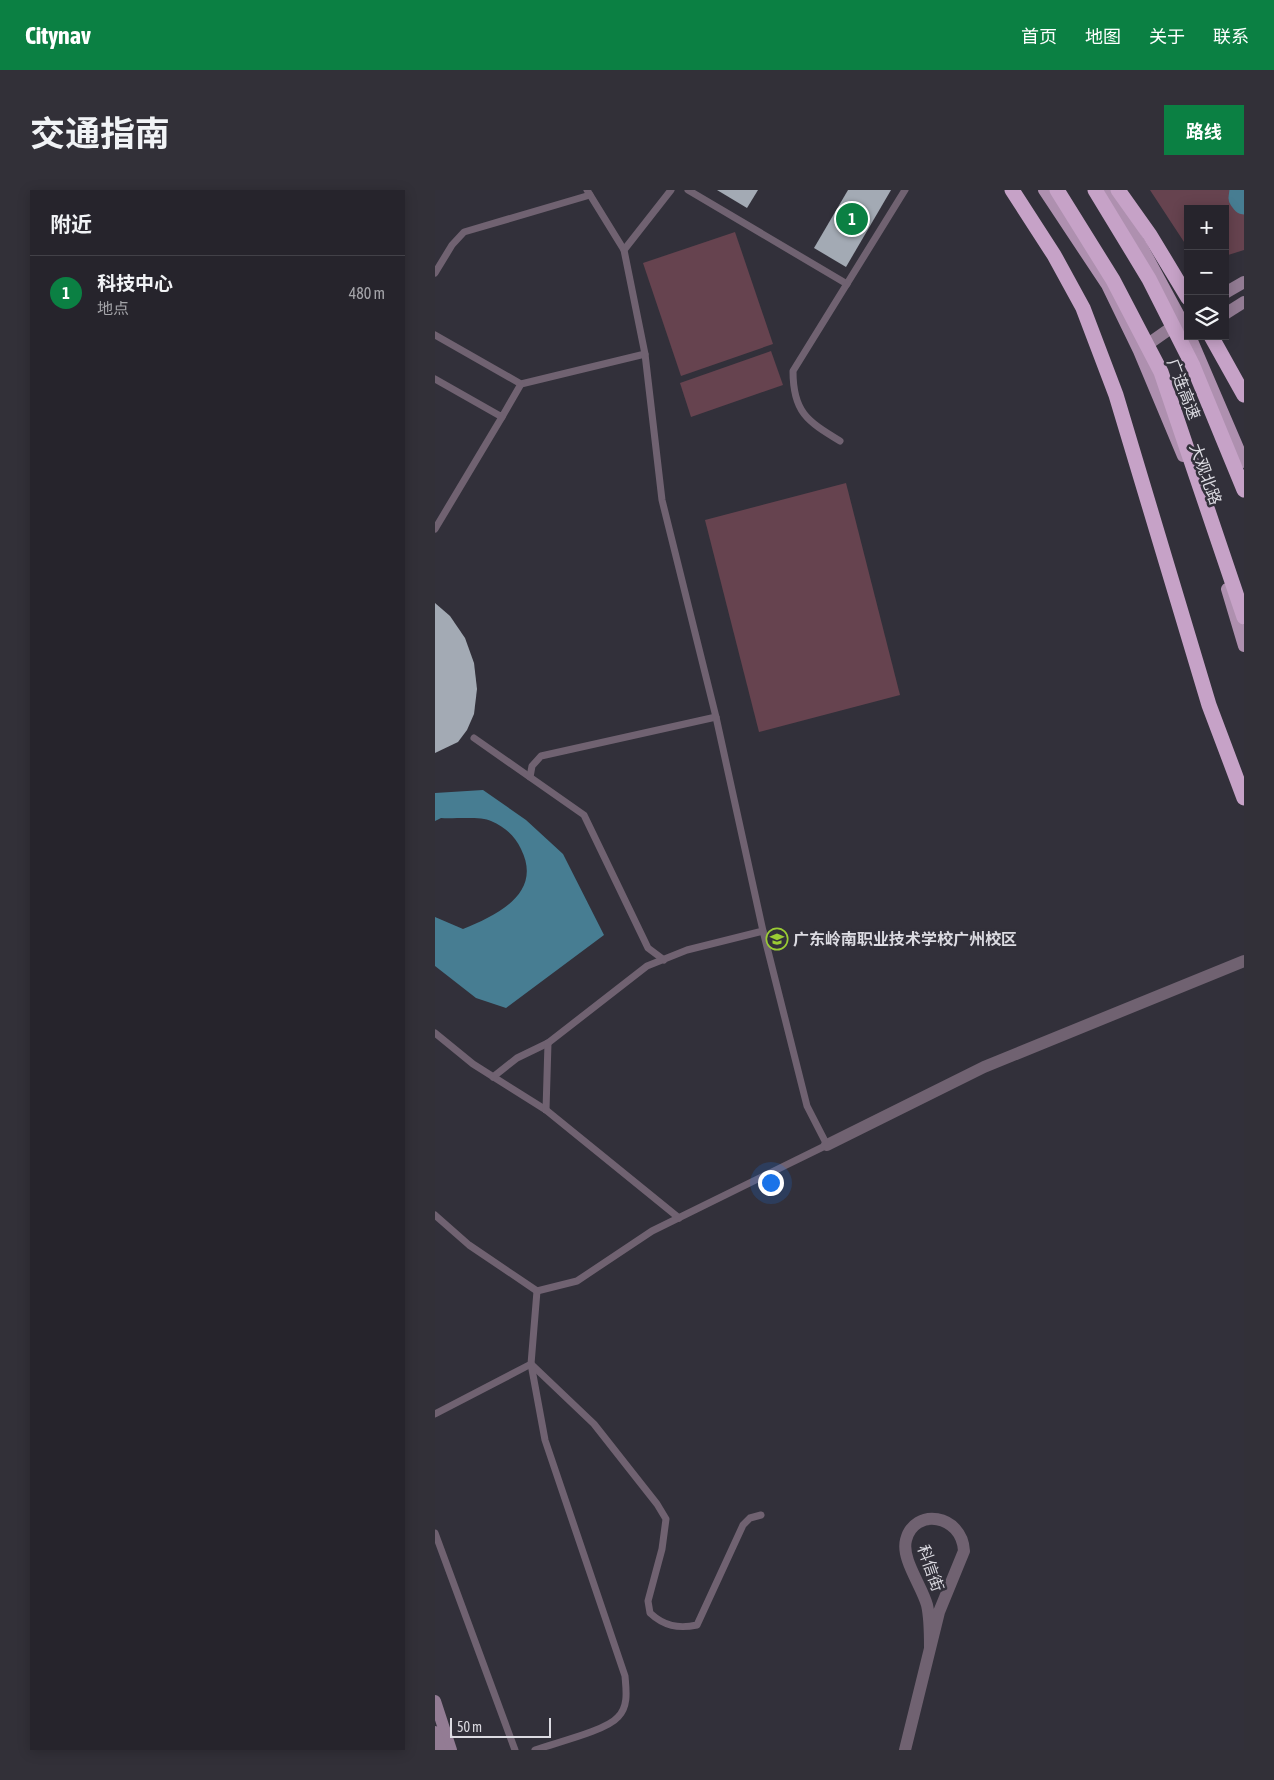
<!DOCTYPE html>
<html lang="zh">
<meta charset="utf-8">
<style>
body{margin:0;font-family:"Asap Condensed","Noto Sans SC",sans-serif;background:#323038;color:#f1f3f6}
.controls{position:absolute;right:15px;top:15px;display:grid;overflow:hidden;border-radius:0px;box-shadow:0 2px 12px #0003}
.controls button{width:45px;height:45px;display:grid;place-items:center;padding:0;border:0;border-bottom:1px solid #424148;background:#26242c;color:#f1f3f6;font:25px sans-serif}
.scale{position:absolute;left:15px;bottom:12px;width:101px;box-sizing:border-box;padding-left:5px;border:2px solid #dcdbe2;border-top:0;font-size:14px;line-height:18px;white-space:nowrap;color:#dcdbe2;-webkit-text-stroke:4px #32303a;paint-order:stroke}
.you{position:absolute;left:335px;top:992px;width:18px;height:18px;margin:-12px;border:4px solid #fff;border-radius:50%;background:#1a73e8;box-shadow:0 0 0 8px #1a73e833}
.badge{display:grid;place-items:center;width:32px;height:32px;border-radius:50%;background:#0b8043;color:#fff;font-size:16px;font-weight:700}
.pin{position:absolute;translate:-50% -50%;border:2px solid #fff;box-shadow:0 1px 5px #0006}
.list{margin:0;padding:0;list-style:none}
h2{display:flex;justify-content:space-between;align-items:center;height:65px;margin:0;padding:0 20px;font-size:21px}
h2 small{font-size:16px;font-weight:400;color:#a4a4a9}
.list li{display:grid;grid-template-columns:32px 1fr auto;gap:15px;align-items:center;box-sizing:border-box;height:75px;padding:0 20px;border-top:1px solid #424148}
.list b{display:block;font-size:19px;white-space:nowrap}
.list p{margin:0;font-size:16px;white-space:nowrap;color:#a4a4a9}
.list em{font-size:16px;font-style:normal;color:#a4a4a9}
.icon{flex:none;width:28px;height:28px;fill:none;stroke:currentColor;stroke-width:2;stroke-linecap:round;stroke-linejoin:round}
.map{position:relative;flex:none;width:809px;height:1560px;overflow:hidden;border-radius:0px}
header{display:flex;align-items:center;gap:30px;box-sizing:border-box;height:70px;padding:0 25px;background:#0b8043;color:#fff}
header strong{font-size:24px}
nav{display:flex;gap:28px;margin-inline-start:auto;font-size:18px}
.intro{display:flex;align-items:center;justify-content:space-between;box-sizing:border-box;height:120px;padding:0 30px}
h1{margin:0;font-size:35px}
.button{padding:12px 22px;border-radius:0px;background:#0b8043;color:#fff;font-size:18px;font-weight:700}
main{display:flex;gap:30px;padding:0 30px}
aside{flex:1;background:#26242c;border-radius:0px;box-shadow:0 2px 12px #0003}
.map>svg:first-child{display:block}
.green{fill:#66434f}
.water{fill:#477d92}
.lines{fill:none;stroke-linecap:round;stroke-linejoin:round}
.river{stroke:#477d92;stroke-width:25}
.building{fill:#a3aab4}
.lane{stroke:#706271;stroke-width:7}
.street{stroke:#706271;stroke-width:12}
.secondary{stroke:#937c94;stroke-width:12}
.primary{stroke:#ae90af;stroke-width:12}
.highway{stroke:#c6a2c7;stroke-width:15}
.labels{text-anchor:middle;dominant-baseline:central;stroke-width:5;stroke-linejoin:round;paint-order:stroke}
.street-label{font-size:16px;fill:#dcdbe2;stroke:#32303a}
.poi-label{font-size:16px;font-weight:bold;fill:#dcdbe2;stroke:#32303a;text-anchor:start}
</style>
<header>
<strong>Citynav</strong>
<nav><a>首页</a><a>地图</a><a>关于</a><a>联系</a></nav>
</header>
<div class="intro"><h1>交通指南</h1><a class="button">路线</a></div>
<main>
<aside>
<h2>附近<small></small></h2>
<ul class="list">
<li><span class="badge">1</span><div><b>科技中心</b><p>地点</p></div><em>480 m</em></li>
</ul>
</aside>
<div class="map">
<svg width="809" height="1560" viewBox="0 0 809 1560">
<rect width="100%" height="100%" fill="#32303a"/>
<g class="green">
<polygon points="715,0 809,0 809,60 790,66 790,19 753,19 753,58"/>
<polygon points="300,42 338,154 246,186 208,73"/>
<polygon points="336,161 348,195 256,227 245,193"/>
<polygon points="411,293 465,505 324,542 270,330"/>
</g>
<path class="water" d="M48 600 91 630 128 664 169 745 71 818 41 808 0 776V727L28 739C63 725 108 703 86 659 80 646 70 637 56 631 47 626 18 629 6 628L0 631V603Z"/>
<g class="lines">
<polyline class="river" points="807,0 806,8 809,12"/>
</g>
<g class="building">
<polygon points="282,0 323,0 312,18"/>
<polygon points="413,0 456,0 411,77 379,58"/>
<polygon points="0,413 15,426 30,448 39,473 42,499 39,524 32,540 23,552 0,563"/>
</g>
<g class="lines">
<g class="lane">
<polyline points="152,0 189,60"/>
<polyline points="253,0 412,94"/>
<polyline points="0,83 17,55 29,42 155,5"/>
<polyline points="0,145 86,194 210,164"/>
<polyline points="0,189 67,227 86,194"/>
<path d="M405 251C372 231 358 222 358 181L470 0"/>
<polyline points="0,339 67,227"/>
<polyline points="39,548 149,625 213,758 229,770"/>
<polyline points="95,587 97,576 106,566 281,527"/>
<polyline points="0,843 38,874 111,920 244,1028"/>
<polyline points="58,887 82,868 113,853 212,776 252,760 328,741"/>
<polyline points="111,920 113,853"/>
<polyline points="0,1025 34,1055 102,1101 142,1091 217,1041 392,955 372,916 328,741 281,527 227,310 210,164 189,60 236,0"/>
<path d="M96 1174 159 1234 222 1314 231 1329 227 1359 213 1411 215 1423C229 1436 243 1439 262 1435L308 1335 315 1328 326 1325"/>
<polyline points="0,1224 96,1174"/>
<polyline points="0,1343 80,1560"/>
<path d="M100 1560C119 1553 171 1541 183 1527 194 1516 191 1499 190 1486L110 1250 96 1174 102 1101"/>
</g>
<g class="street">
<polyline points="392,955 549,877 809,771"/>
<path d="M470 1560 504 1422 529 1361C527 1324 479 1317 471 1350 466 1369 487 1396 492 1415 495 1428 495 1443 495 1457"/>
</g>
<g class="secondary">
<polyline points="790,103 809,92"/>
<polyline points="790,124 809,112"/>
<polyline points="706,159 753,126"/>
<polyline points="0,1511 16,1560"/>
<polyline points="0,1542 6,1560"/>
</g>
<g class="primary">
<polyline points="609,0 672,95 704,161 748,266"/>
<polyline points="671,0 707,57 753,142"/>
<polyline points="755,146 809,272"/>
<polyline points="792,399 809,456"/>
</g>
<g class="highway">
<polyline points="577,0 619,65 648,118 681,205 774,515 809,608"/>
<polyline points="622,0 678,90 726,182 809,427"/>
<polyline points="660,0 714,89 758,176 809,300"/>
<polyline points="683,0 715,45 753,108"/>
<polyline points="776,146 809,205"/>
</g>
</g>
<defs>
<g id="university-ring" transform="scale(1.125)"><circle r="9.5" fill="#32303a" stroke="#9acb34" stroke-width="1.5"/><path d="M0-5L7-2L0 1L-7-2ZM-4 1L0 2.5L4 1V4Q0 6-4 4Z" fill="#9acb34"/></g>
</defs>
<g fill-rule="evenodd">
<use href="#university-ring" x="342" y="749"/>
</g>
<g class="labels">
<g class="street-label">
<text transform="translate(749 199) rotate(69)">广连高速</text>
<text transform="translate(771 284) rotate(70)">大观北路</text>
<text transform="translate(496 1378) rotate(71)">科信街</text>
</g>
<g class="poi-label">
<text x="358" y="749">广东岭南职业技术学校广州校区</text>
</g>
</g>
</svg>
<div class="controls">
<button>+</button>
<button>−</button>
<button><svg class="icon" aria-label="layers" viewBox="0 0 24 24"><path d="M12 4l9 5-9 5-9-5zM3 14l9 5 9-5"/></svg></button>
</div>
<div class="scale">50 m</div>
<div class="you"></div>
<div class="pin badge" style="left:417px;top:29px">1</div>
</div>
</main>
